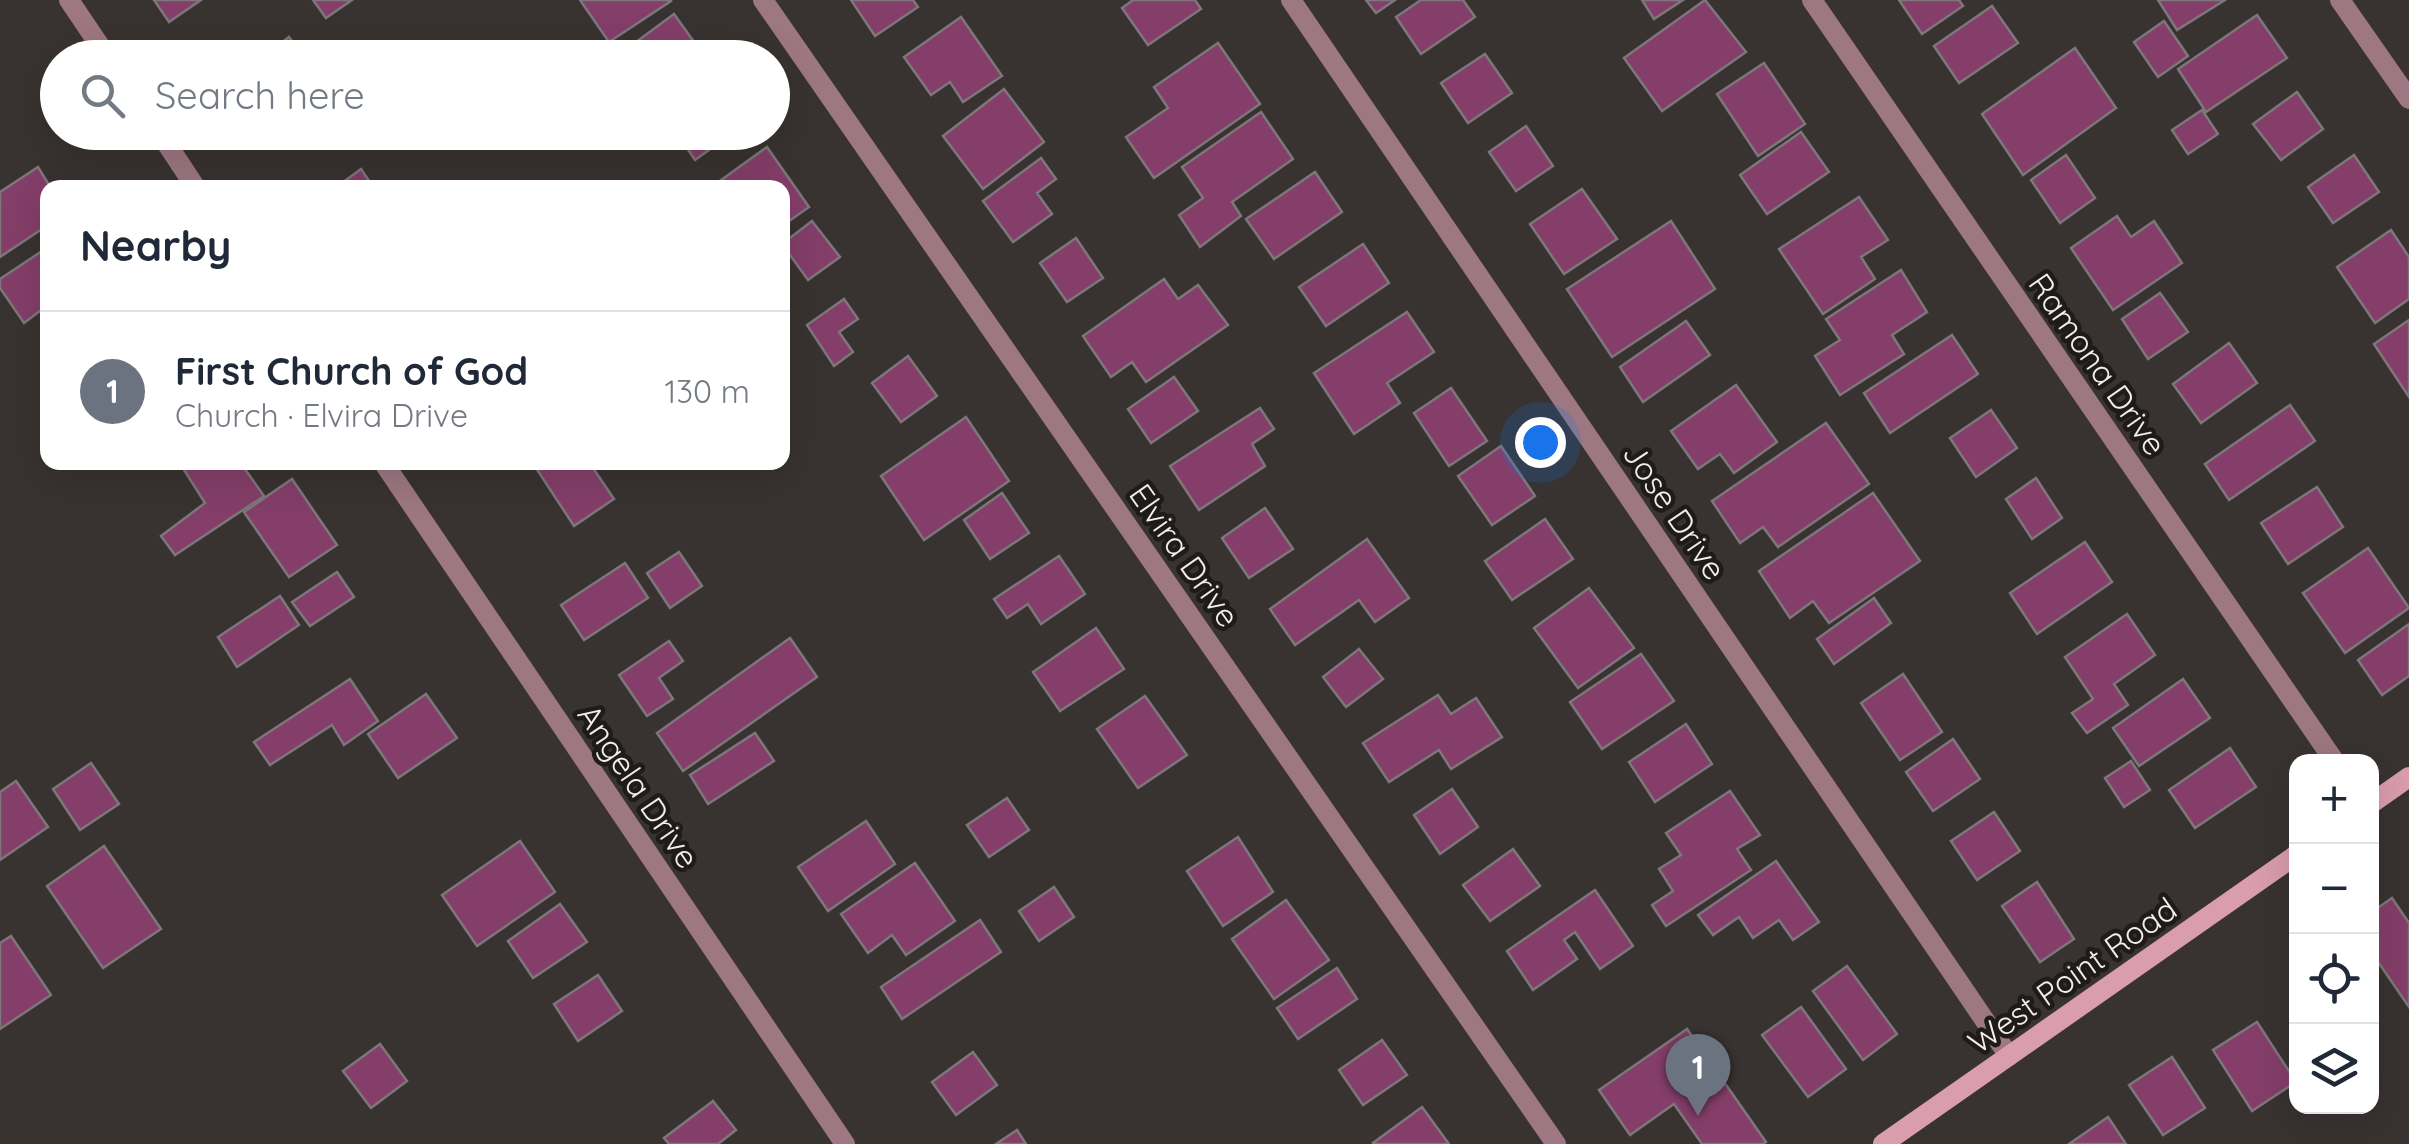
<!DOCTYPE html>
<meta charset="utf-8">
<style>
body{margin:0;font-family:Quicksand,sans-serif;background:#f2f2f3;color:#1f2937}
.controls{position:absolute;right:30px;bottom:30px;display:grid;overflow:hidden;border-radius:20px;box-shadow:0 10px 40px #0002}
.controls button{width:90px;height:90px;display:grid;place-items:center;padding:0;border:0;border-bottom:2px solid #e0e1e3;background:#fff;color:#1f2937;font:50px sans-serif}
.you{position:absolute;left:1540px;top:442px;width:35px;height:35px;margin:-25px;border:8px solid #fff;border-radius:50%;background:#1a73e8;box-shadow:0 0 0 15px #1a73e833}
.badge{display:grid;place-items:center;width:65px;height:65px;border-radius:50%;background:#745b8c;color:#fff;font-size:32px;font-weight:700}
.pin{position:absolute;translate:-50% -82px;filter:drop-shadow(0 2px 5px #0008)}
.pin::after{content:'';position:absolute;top:52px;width:35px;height:30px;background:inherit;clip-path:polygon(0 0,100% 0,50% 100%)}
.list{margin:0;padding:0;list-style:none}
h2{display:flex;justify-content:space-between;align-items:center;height:130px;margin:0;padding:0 40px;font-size:42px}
h2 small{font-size:32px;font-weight:400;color:#747a83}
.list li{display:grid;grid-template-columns:65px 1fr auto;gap:30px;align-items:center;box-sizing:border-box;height:160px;padding:0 40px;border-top:2px solid #e0e1e3}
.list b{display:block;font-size:38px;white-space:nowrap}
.list p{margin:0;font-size:32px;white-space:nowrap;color:#747a83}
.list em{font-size:32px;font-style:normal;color:#747a83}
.icon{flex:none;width:55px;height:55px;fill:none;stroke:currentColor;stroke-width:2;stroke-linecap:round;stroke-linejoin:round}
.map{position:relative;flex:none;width:2409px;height:1144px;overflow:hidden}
.search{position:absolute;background:#fff;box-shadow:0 10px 40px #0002;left:40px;top:40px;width:750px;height:110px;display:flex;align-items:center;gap:25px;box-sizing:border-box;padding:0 35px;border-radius:55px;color:#747a83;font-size:38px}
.panel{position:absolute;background:#fff;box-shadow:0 10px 40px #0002;left:40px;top:180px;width:750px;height:290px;border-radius:20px}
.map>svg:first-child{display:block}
.building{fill:#843e69;stroke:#7d767a;stroke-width:2.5}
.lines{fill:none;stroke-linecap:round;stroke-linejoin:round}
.street{stroke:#9d7781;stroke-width:20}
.secondary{stroke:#d99dad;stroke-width:20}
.labels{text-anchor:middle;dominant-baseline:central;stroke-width:9;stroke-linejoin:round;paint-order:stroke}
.street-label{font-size:32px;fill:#f3eeed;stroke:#1e1b1a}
</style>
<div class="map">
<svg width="2409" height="1144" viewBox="0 0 2409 1144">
<rect width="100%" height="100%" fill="#383230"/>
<g class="building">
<polygon points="154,0 201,0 169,22"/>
<polygon points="313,0 352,0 326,18"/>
<polygon points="580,0 670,0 671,1 609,42"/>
<polygon points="851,0 913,0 918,7 875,36"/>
<polygon points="1133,0 1195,0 1201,9 1148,45 1122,8"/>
<polygon points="1366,0 1395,0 1376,13"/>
<polygon points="1421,0 1463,0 1475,17 1421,54 1396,17"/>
<polygon points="1642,0 1683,0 1654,19"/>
<polygon points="1705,0 1746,52 1662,111 1624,58"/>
<polygon points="1899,0 1959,0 1963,6 1922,34"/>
<polygon points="2158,0 2225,0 2177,30"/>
<polygon points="1992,6 2018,43 1959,83 1934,46"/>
<polygon points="674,14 702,53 696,58 648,58 636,42"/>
<polygon points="2257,15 2287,58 2206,112 2178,69"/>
<polygon points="961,17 1002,76 963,102 950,82 931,95 904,57"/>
<polygon points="2164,21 2188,56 2158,77 2134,42"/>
<polygon points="289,37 305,58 261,58"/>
<polygon points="1218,43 1260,104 1154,178 1126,137 1168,108 1154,87"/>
<polygon points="2075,48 2116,108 2023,175 1982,114"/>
<polygon points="1485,54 1512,93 1468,123 1441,83"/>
<polygon points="1764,63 1805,124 1758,156 1717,94"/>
<polygon points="1004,89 1044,142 983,189 943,136"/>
<polygon points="2297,92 2323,129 2281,160 2253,124"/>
<polygon points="2202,110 2218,134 2188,154 2172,130"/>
<polygon points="1261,112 1293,159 1232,202 1241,216 1200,247 1179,215 1203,198 1182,167"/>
<polygon points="1526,126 1553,166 1516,191 1489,152"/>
<polygon points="690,132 734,132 695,160 681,139"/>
<polygon points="1801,132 1829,172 1767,214 1740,175"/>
<polygon points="767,147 809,207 782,226 782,188 710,188"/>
<polygon points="2066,155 2095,198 2060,223 2031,180"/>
<polygon points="2354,155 2379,192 2333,223 2308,187"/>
<polygon points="1041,158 1056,179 1037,193 1052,214 1013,242 983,201"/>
<polygon points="38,167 51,188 48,188 48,225 0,257 0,192"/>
<polygon points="361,169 374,188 335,188"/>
<polygon points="1315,172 1342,212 1274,259 1246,219"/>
<polygon points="1582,189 1617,239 1564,274 1530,224"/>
<polygon points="1859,197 1888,240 1861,257 1875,279 1823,314 1779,249"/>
<polygon points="2117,216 2131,237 2154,221 2182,263 2113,310 2071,248"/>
<polygon points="812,221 840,257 808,280 782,244"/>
<polygon points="1671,221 1715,289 1612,357 1567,289"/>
<polygon points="2391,230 2409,257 2409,299 2375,323 2337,267"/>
<polygon points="1076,238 1103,278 1067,302 1040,263"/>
<polygon points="1363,244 1389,283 1326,326 1299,287"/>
<polygon points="48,247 48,313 44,308 24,323 0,288 0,279"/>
<polygon points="1901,270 1927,312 1892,335 1904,354 1840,395 1815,356 1840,340 1826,319"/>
<polygon points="1164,279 1178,299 1198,285 1228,325 1146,382 1132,362 1111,377 1083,336"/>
<polygon points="2160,293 2188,332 2148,359 2122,319"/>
<polygon points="844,299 858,319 839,332 853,352 834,366 807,325"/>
<polygon points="1407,312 1434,352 1387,383 1400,403 1354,434 1314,373"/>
<polygon points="2409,320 2409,397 2374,344"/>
<polygon points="1686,321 1710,355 1643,402 1620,367"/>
<polygon points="1952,335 1978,374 1890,433 1864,393"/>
<polygon points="2229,343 2257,383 2201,423 2173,384"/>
<polygon points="908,356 937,396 901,422 872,383"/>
<polygon points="1174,377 1198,411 1151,443 1128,409"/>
<polygon points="1736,385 1777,442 1734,473 1720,454 1698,469 1671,431"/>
<polygon points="1451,388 1487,441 1449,466 1414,413"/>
<polygon points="2290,405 2315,441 2229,500 2205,464"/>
<polygon points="1260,408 1274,429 1252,444 1265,466 1199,510 1170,466"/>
<polygon points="1991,410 2017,448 1976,477 1950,438"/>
<polygon points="966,417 1009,481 924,540 881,476"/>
<polygon points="1826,423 1869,484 1778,547 1763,527 1740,543 1712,501"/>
<polygon points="1501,446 1535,496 1492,525 1458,476"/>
<polygon points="179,462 240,462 264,496 175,555 161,536 205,503"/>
<polygon points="532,462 589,462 614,499 574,526"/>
<polygon points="2036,478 2062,518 2032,539 2006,499"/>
<polygon points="292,479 337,545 289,577 244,512"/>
<polygon points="2317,487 2343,527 2288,564 2261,523"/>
<polygon points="1002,493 1029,533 990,559 964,520"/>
<polygon points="1873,493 1920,561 1829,623 1813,601 1790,618 1759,571"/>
<polygon points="1265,508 1293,549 1249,578 1222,538"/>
<polygon points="1545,519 1573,559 1512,600 1485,561"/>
<polygon points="1367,539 1409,598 1375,622 1359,600 1295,645 1270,609"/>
<polygon points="2085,542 2112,582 2037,634 2010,593"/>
<polygon points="2368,548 2409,608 2345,653 2303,593"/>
<polygon points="679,552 702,586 670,608 647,573"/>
<polygon points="1059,556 1085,594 1041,624 1028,604 1007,618 994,599"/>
<polygon points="625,563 648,598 584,640 561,605"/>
<polygon points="337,572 354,597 310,626 292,602"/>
<polygon points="1589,588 1634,648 1578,688 1534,628"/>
<polygon points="280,596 299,625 237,667 218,637"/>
<polygon points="1874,598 1891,623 1834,664 1817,639"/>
<polygon points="2127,614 2155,655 2114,684 2128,705 2087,733 2072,713 2093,699 2065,657"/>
<polygon points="2409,624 2409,676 2382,695 2358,660"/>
<polygon points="1096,628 1124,669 1060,711 1033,672"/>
<polygon points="790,638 817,677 683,771 657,733"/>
<polygon points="669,641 683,661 659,678 673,699 647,716 619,675"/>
<polygon points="1359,649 1383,679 1346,707 1323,677"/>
<polygon points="1641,654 1674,701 1602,749 1570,702"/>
<polygon points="1903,674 1942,732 1900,760 1861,703"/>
<polygon points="350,679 378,721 344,745 332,725 270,765 254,742"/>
<polygon points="2183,679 2210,718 2139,766 2113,728"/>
<polygon points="426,694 457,738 398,778 368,734"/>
<polygon points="1438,695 1451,714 1476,698 1502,737 1451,769 1439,750 1389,782 1363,743"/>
<polygon points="1145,696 1187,755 1138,788 1097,729"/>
<polygon points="1686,724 1712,764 1655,802 1629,762"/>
<polygon points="755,733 774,761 708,804 690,775"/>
<polygon points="1953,739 1980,779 1933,811 1906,772"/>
<polygon points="2230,748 2256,787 2195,828 2169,790"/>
<polygon points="2131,761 2150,790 2124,807 2105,778"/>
<polygon points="91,763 119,804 80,830 53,789"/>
<polygon points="16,781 48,827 0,860 0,792"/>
<polygon points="1452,789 1478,827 1440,854 1414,815"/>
<polygon points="1730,791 1760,835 1737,849 1751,870 1666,926 1652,905 1673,891 1659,869 1681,855 1666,833"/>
<polygon points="1007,798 1029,830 989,857 967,825"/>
<polygon points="1994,812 2020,851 1977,880 1951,841"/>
<polygon points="866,821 895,864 828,911 798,867"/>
<polygon points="1238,837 1273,892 1223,926 1187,871"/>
<polygon points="520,841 555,892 477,946 442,895"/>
<polygon points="104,846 161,929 103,968 47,886"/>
<polygon points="1513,849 1540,886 1490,921 1463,885"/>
<polygon points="1776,861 1819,922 1793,940 1779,920 1753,938 1739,917 1713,935 1698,915"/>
<polygon points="915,863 955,921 906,955 892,935 868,953 841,914"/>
<polygon points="2037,882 2074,939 2040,962 2002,906"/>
<polygon points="1054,887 1074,917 1039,941 1019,911"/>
<polygon points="1595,890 1633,946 1600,969 1575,932 1564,940 1577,959 1533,990 1507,951"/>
<polygon points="2392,898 2409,923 2409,1007 2372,953 2372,912"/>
<polygon points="1286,900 1329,960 1274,999 1232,939"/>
<polygon points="560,904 587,942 533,978 508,941"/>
<polygon points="980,920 1001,952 902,1019 881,987"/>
<polygon points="11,936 51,995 0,1029 0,943"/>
<polygon points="1847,966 1897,1034 1863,1060 1813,991"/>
<polygon points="1337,968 1357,999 1298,1039 1277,1008"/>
<polygon points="598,975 622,1011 578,1041 554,1004"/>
<polygon points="1801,1007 1846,1069 1808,1097 1762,1035"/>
<polygon points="2257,1022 2296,1082 2252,1111 2213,1050"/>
<polygon points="1687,1029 1766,1142 1763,1144 1702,1144 1674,1104 1630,1135 1599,1090"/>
<polygon points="1382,1040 1407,1075 1363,1105 1339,1070"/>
<polygon points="380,1044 407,1081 371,1108 343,1071"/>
<polygon points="973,1052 997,1085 956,1115 932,1082"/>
<polygon points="2172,1057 2205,1108 2163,1135 2129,1085"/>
<polygon points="713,1101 736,1130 718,1144 669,1144 664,1138"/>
<polygon points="1422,1107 1449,1144 1374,1144 1373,1143"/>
<polygon points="2108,1117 2126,1144 2069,1144"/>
<polygon points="1017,1130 1026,1144 996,1144"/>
</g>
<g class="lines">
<g class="street">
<polyline points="69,0 108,58"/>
<polyline points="763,0 1556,1144"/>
<polyline points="1291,0 2009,1056"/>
<polyline points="1812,0 2335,762"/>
<polyline points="2340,0 2409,99"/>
<polyline points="159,132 196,188"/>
<polyline points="383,462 845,1144"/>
</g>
<g class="secondary">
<polyline points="2372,803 2409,777"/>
<polyline points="1883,1144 2296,855"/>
</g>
</g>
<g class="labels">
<g class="street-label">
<text transform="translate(2098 364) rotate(55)">Ramona Drive</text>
<text transform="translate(1675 511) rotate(56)">Jose Drive</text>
<text transform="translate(1185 555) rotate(55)">Elvira Drive</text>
<text transform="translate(639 786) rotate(56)">Angela Drive</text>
<text transform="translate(2072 975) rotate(-35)">West Point Road</text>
</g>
</g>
</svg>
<div class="controls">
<button>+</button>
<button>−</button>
<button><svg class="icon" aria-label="locate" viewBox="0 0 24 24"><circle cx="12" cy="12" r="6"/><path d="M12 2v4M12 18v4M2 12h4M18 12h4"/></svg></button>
<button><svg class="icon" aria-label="layers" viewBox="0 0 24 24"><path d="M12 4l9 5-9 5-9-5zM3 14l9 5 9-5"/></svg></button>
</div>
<div class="you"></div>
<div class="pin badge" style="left:1698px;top:1116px;background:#6b7280">1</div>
<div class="search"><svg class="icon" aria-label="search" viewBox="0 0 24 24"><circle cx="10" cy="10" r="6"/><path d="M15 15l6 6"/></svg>Search here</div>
<section class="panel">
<h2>Nearby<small></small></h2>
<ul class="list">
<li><span class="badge" style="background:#6b7280">1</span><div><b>First Church of God</b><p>Church · Elvira Drive</p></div><em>130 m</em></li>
</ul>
</section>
</div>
